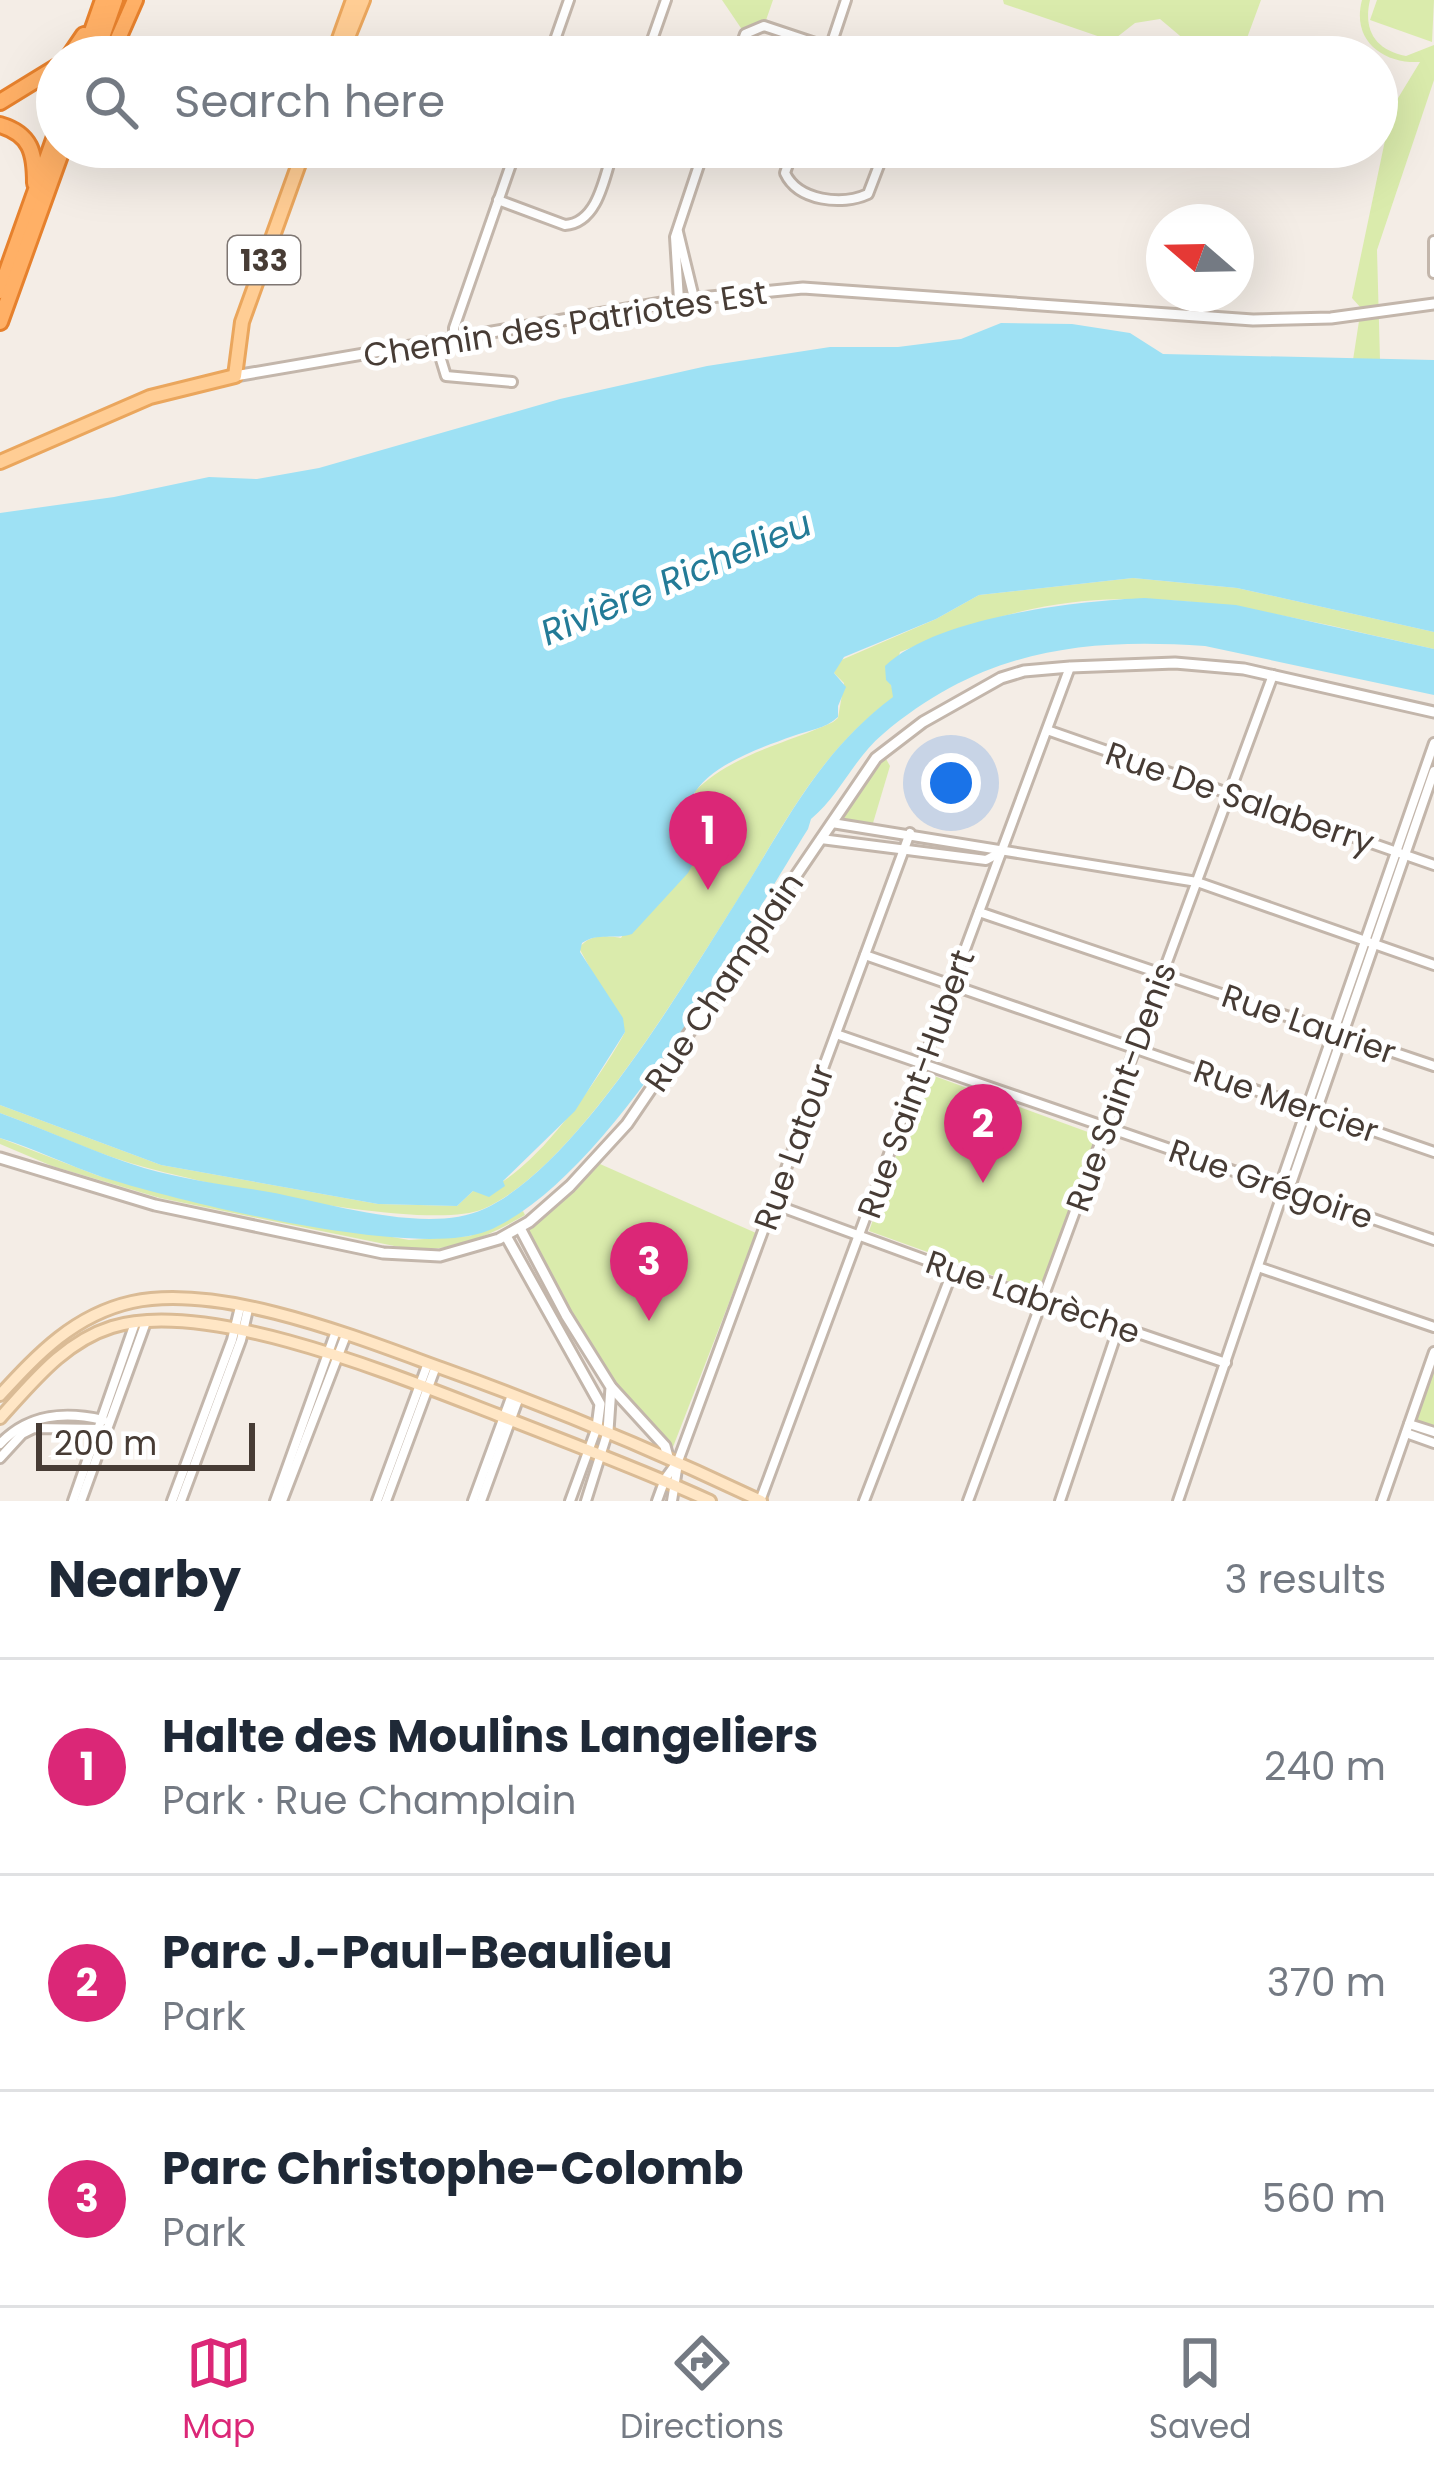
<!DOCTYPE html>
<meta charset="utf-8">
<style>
body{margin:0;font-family:Poppins,sans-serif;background:#f2f2f3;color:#1f2937}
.compass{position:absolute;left:1146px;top:204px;width:108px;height:108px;border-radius:50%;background:#fff;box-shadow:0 12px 48px #0002;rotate:290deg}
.scale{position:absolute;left:36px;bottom:30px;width:219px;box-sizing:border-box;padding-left:12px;border:6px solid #473c35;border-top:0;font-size:33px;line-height:42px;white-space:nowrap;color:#473c35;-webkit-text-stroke:9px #fff;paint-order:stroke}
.you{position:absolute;left:951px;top:783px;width:42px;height:42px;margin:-30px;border:9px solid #fff;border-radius:50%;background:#1a73e8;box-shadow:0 0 0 18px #1a73e833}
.badge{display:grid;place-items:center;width:78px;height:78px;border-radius:50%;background:#db2777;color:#fff;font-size:39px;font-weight:700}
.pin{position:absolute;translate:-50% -99px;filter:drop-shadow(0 3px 6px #0008)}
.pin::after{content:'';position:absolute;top:63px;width:42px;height:36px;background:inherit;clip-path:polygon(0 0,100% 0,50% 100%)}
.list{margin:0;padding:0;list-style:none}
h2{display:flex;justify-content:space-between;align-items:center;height:156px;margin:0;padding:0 48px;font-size:51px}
h2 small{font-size:39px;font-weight:400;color:#747a83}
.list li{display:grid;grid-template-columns:78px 1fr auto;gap:36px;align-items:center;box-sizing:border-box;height:216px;padding:0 48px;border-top:3px solid #e0e1e3}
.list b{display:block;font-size:45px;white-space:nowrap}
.list p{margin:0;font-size:39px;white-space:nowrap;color:#747a83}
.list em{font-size:39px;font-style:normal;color:#747a83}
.icon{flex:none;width:66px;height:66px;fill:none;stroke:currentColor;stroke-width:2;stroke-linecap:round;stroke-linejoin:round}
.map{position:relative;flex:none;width:1434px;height:1501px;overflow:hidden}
.search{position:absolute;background:#fff;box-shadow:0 12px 48px #0002;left:36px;right:36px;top:36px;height:132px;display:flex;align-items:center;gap:30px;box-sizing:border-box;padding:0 42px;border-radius:66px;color:#747a83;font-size:45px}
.sheet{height:804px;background:#fff}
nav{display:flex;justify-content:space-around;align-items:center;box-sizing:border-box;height:168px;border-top:3px solid #e0e1e3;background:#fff;font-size:33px;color:#747a83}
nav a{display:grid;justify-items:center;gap:6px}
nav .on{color:#db2777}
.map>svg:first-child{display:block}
.green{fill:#daebac}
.water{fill:#9ee1f4}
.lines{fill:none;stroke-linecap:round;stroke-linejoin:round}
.minor-casing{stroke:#c3b6ab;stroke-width:14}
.tertiary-casing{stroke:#c3b6ab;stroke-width:15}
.secondary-casing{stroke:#dabb95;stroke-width:16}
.primary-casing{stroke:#eaa65d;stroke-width:18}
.motorway-casing{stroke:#e6812d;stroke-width:20}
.minor{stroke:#fff;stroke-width:8}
.tertiary{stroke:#fff;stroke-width:9}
.secondary{stroke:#ffe6c5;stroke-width:10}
.primary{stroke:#ffcd94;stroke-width:12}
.motorway{stroke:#ffb066;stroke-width:14}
.labels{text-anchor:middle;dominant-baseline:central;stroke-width:10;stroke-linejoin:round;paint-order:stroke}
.shield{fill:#fff;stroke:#7e7672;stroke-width:3}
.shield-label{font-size:30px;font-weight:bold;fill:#473c35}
.street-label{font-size:33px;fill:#473c35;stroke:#fff}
.water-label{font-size:36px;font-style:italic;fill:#237b97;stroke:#fff}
</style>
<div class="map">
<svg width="1434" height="1501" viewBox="0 0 1434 1501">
<rect width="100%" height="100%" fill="#f4ede6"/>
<g class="green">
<polygon points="722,0 773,0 764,26 745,34"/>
<polygon points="1003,0 1261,0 1240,57 1205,57 1160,19 1135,23 1112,41 1004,4"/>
<path d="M1362 0H1370C1363 30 1375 50 1406 56L1434 45V80L1377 250 1380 360H1353L1361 308 1352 298 1388 126 1395 103 1420 62C1384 64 1351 41 1362 0Z"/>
<polygon points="1377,0 1434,0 1432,42 1370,20"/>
<path d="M1133 578 1237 588 1434 632V649C1302 620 1168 580 1032 609 986 619 943 636 900 652L891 684 894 697C815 756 786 823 735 904 681 988 574 1170 483 1209 428 1233 191 1182 127 1162 84 1149 43 1128 0 1113V1105L161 1165 378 1204 457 1206 473 1191C522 1194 604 1072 625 1032L579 948C589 934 606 935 621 938L695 812V791C734 753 786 744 833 722L838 718 844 683 834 673 839 661 936 619 979 595Z"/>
<polygon points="885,757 890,766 873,823 843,820 860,786"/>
<polygon points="926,1073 1096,1135 1039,1292 869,1231"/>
<path d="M0 1138 99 1176 183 1199 409 1240 470 1236 523 1211 525 1215C489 1236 452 1252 409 1249L160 1198 52 1166 0 1144Z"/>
<polygon points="600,1164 756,1233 673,1447 665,1446 593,1355 524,1231"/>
<polygon points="1434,1350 1434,1432 1408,1423"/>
</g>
<g class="water">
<path d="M1001 323 1072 324 1130 333 1163 354 1434 360V632L1237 588 1133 578 979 595 936 619 844 657 834 673 846 687 838 706V717C825 729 809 730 793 736 760 748 709 765 692 797L701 849 688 873 632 934C614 940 598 932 582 943L580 952 623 1018 625 1032 575 1111 503 1181 505 1186 489 1197 473 1191 457 1206 378 1204 161 1165 0 1105V513L114 497 209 477 257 479 319 468 560 399 707 366 830 347H898L961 339Z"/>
<path d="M1145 598 1236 605 1434 649V695L1205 646C1081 637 981 651 883 734 854 758 840 795 811 819L808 829C739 939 607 1182 487 1231 414 1260 181 1202 102 1177 68 1165 35 1149 0 1138V1113C48 1130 95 1153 144 1168 185 1180 228 1185 269 1192 329 1203 428 1235 484 1209 576 1167 681 989 736 902 785 825 817 754 893 697L891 685 886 680 885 666C936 617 1075 601 1145 598Z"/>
</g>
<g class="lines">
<g class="minor-casing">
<g id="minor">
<polyline points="549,57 569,0"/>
<polyline points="646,57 666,0"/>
<polyline points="737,57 745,34 764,26 830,48"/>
<polyline points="827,57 846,0"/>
<path d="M794 147 785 173C798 201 842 206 868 194L886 147"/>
<path d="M498 200 565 225C599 223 605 174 614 147"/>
<polyline points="678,232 694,298"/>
<polyline points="1434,241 1434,273"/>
<polyline points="679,300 675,237 705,147"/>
<polyline points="454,340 454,328 517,147"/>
<polyline points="436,343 446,376 512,382"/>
<polyline points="1047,730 1434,865"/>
<polyline points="832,823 1197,882 1434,965"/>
<polyline points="821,839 986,860 1001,852"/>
<polyline points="979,912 1434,1066"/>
<polyline points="865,955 1434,1152"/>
<polyline points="836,1034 1434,1240"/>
<polyline points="1285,1188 1292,1181 1434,771"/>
<polyline points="773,1204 953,1270 1226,1363"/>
<polyline points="1258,1267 1434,1327"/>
<polyline points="1409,1424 1434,1432"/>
<polyline points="1406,1433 1434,1443"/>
<path d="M0 1444C28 1414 64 1411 103 1420"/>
<polyline points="0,1458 22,1434 34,1428 100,1429"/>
<polyline points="73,1501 135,1323"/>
<polyline points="81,1501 146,1322"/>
<polyline points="172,1501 232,1340 240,1307"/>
<polyline points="181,1501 241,1340 248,1309"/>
<polyline points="275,1501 336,1331"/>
<polyline points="282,1501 346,1335"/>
<polyline points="377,1501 428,1363"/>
<polyline points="386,1501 436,1366"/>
<polyline points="473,1501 512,1395"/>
<polyline points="481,1501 519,1397"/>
<polyline points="570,1501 597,1427"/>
<polyline points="586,1501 608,1431"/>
<polyline points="657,1501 665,1479 678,1461 910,833"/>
<polyline points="672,1501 678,1463"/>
<polyline points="760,1501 1070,667"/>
<polyline points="864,1501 953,1270"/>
<polyline points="968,1501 1273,675"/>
<polyline points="1060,1501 1119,1326"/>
<polyline points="1178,1501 1284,1189 1283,1177 1434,743"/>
<polyline points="1382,1501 1434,1352"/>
</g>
</g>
<g class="tertiary-casing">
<g id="tertiary">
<polyline points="235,376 679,300 803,288 1253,320 1331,318 1434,304"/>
<polyline points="0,1158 155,1205 383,1253 440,1256 499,1239 529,1222 570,1186 627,1124 876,758 923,722 1001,678 1024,671 1070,667 1175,663 1244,669 1434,712"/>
<polyline points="520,1228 566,1315 611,1387 608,1431"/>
<polyline points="506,1236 600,1404 597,1427"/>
<polyline points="612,1388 665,1446 668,1457"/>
</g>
</g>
<g class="secondary-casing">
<g id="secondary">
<path d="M0 1395C38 1354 74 1315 132 1302 221 1283 356 1337 441 1368 550 1407 656 1451 761 1501"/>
<path d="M0 1418C33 1382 64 1342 112 1327 209 1297 404 1379 498 1415 569 1443 640 1469 710 1501"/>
</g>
</g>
<g class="primary-casing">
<g id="primary">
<polyline points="335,50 353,0"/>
<polyline points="340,57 363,0"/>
<polyline points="0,462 150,397 235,376 242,322 305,147"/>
</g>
</g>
<g class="motorway-casing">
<g id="motorway">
<polyline points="69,57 84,35"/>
<polyline points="83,57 103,0"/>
<polyline points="95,57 115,0"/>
<polyline points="110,57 135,0"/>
<polyline points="0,102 57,67"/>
<path d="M0 125C31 134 35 153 35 183"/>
<polyline points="0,291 57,131"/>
<polyline points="0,322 63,147"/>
</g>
</g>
<use href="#minor" class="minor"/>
<use href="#tertiary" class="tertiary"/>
<use href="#secondary" class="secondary"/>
<use href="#primary" class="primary"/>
<use href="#motorway" class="motorway"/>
</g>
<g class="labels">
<rect class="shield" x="228" y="236" width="72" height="48" rx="9"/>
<g class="shield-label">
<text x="264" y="260">133</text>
</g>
<g class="street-label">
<text transform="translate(565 324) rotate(-9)">Chemin des Patriotes Est</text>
<text transform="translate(1240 798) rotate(19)">Rue De Salaberry</text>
<text transform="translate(724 982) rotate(-56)">Rue Champlain</text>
<text transform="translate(1309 1024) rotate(19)">Rue Laurier</text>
<text transform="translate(916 1084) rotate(-70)">Rue Saint-Hubert</text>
<text transform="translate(1121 1087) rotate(-70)">Rue Saint-Denis</text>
<text transform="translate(1286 1101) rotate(19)">Rue Mercier</text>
<text transform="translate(794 1147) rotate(-70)">Rue Latour</text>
<text transform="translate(1271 1184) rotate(19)">Rue Grégoire</text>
<text transform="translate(1033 1297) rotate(19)">Rue Labrèche</text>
</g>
<g class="water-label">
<text transform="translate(676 578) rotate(-23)">Rivière Richelieu</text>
</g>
</g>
</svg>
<svg class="compass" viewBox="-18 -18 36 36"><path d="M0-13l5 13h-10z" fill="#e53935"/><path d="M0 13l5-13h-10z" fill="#747a83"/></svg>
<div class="scale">200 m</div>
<div class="you"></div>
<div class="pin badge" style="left:708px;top:890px">1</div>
<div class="pin badge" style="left:983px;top:1183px">2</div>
<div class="pin badge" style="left:649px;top:1321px">3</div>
<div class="search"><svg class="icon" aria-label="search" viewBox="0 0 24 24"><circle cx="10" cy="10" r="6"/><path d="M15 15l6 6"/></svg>Search here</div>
</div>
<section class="sheet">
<h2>Nearby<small>3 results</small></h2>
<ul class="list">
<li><span class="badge">1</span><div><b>Halte des Moulins Langeliers</b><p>Park · Rue Champlain</p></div><em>240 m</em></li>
<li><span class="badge">2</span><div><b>Parc J.-Paul-Beaulieu</b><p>Park</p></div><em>370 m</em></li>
<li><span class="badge">3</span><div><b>Parc Christophe-Colomb</b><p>Park</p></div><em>560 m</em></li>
</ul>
</section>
<nav>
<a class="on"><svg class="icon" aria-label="map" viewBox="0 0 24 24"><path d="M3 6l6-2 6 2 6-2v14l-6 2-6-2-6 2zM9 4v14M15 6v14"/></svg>Map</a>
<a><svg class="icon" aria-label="directions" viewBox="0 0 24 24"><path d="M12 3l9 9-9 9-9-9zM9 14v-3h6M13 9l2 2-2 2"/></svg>Directions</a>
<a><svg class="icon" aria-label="saved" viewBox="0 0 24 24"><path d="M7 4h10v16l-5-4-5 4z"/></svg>Saved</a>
</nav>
